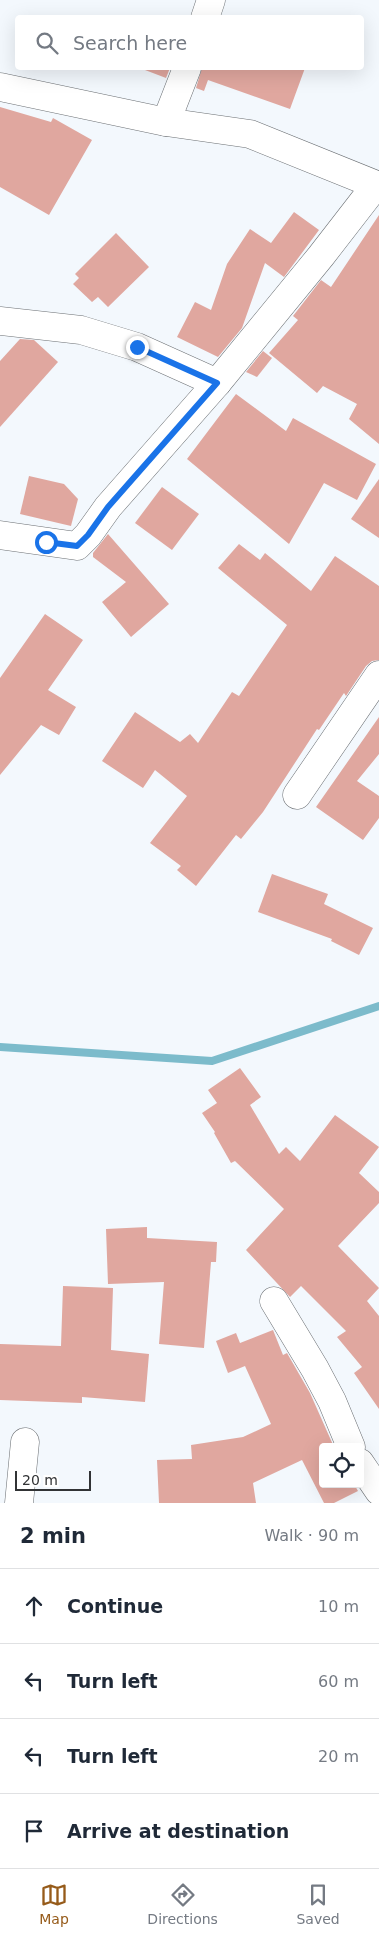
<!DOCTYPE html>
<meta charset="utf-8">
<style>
body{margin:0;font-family:"DejaVu Sans",sans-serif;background:#f2f2f3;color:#1f2937}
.controls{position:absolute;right:15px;bottom:15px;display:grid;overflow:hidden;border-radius:5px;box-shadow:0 5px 20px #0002}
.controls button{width:45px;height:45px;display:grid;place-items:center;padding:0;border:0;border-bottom:1px solid #e0e1e3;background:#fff;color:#1f2937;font:25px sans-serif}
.scale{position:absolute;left:15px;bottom:12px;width:76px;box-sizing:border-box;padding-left:5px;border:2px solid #313335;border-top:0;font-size:14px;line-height:18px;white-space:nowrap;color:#313335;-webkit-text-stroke:4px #fff;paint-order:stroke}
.stop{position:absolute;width:15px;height:15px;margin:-11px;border:4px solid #1a73e8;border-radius:50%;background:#fff}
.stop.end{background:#1a73e8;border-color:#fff;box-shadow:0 1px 5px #0008}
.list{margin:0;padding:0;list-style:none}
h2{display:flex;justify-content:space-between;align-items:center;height:65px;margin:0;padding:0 20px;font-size:21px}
h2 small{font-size:16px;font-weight:400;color:#747a83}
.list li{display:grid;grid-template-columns:32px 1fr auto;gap:15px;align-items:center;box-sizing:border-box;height:75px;padding:0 20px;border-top:1px solid #e0e1e3}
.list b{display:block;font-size:19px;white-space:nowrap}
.list em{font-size:16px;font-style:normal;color:#747a83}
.icon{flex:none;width:28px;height:28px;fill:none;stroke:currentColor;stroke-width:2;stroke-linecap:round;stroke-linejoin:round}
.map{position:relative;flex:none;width:379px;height:1503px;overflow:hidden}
.search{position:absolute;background:#fff;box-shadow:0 5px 20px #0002;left:15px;right:15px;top:15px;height:55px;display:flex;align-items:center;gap:12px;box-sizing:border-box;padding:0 18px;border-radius:5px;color:#747a83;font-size:19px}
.sheet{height:365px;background:#fff}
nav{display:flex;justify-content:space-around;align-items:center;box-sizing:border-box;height:70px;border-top:1px solid #e0e1e3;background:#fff;font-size:14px;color:#747a83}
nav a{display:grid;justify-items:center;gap:2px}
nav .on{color:#965b1a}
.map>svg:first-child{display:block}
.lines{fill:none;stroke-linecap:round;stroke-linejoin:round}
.stream{stroke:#7cbbcb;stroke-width:8}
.building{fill:#e0a79f}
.minor-casing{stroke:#6c7074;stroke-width:29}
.minor{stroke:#fff;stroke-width:28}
.route{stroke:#1a73e8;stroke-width:6}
</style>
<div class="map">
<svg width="379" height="1503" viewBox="0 0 379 1503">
<rect width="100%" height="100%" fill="#f3f8fd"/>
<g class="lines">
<polyline class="stream" points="0,1047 212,1061 379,1006"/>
</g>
<g class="building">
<polygon points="146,68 170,68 166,78 145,70"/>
<polygon points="202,68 305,68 290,109 208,80 204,91 196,88"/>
<polygon points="0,107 51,122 53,118 92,140 49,215 0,187"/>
<polygon points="294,212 319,230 284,277 265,263 242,328 218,357 177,337 195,302 211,310 227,264 250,229 271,243"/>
<polygon points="379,215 379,444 349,419 357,404 323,386 317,393 269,353 298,320 293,316 321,280 331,287"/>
<polygon points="116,233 149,267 108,307 98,297 92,302 73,284 79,278 75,274"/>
<polygon points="20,339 34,340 58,362 0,427 0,361"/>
<polygon points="263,351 272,358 257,377 246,372"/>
<polygon points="236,394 286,431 293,418 376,464 357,500 324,483 289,544 187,459"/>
<polygon points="29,476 64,484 78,499 71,526 20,514"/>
<polygon points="379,479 379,538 351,519"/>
<polygon points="162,487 199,514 172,550 135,523"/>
<polygon points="108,534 169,604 131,637 102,602 126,582 93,557 93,553"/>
<polygon points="239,544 260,560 265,553 311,591 335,556 379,586 379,660 372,661 366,666 346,696 344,693 319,730 317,729 263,812 241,839 236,835 196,886 177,870 181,866 150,843 187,796 155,770 143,788 102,761 135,712 180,742 190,734 198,743 232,692 239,696 287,625 218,568"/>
<polygon points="45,614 83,640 48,690 76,707 59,735 41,725 0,775 0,678"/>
<polygon points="379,717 379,754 357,781 379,796 379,818 363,840 316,807"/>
<polygon points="272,874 328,894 324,904 373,928 359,955 331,941 332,939 258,912"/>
<polygon points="240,1068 261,1097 250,1105 279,1154 286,1147 300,1161 335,1115 379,1147 359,1173 379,1192 379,1203 338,1246 379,1288 367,1301 379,1316 379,1409 354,1373 362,1367 337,1337 346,1331 301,1286 290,1297 246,1250 284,1209 235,1161 231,1163 214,1133 215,1132 202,1113 217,1103 208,1090"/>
<polygon points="147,1227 147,1238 217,1242 216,1262 211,1262 204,1348 159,1344 164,1282 108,1284 106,1229"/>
<polygon points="63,1286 113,1288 111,1350 149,1354 145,1402 82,1397 82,1403 0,1400 0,1344 61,1346"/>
<polygon points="273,1330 283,1355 287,1353 310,1393 334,1447 323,1447 323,1484 354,1484 358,1491 334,1503 324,1503 302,1460 253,1483 256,1503 159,1503 157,1460 192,1459 191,1445 243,1437 271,1424 245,1366 228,1373 216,1341 236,1333 240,1343"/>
</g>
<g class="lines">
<g class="minor-casing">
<g id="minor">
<polyline points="205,18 211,0"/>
<polyline points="0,87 166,122 250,134 379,186"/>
<polyline points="166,122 187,68"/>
<polyline points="0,321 81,330 137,347 217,383"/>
<polyline points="0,535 77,546 88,535 108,507 217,383 321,256 376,185"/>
<polyline points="297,795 379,675"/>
<polyline points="274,1301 315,1369 332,1401 351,1447"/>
<polyline points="360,1463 379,1491"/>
<polyline points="19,1503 25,1442"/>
</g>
</g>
<use href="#minor" class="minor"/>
</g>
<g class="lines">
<polyline class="route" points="46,542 77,546 88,535 108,507 217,383 137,347"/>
</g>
</svg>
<div class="controls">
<button><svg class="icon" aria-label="locate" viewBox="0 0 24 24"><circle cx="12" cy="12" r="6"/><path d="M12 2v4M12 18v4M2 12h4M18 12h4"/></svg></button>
</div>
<div class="scale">20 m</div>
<div class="stop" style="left:46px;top:542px"></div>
<div class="stop end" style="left:137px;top:347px"></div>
<div class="search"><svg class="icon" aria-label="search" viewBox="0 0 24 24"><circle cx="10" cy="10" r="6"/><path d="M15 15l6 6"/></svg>Search here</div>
</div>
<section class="sheet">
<h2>2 min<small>Walk · 90 m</small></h2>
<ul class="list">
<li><svg class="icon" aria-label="ahead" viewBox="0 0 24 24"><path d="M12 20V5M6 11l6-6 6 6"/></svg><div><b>Continue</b></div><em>10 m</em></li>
<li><svg class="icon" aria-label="left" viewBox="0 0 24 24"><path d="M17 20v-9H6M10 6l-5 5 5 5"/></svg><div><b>Turn left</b></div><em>60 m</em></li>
<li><svg class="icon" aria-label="left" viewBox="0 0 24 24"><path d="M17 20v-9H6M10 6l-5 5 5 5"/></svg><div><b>Turn left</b></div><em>20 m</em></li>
<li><svg class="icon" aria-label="arrive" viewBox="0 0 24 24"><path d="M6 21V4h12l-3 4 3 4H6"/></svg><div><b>Arrive at destination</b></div></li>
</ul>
</section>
<nav>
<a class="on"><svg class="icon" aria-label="map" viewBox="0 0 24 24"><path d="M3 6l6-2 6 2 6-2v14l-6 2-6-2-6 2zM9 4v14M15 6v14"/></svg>Map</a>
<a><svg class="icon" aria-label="directions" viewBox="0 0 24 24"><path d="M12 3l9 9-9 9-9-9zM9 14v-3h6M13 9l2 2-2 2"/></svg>Directions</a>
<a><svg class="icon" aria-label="saved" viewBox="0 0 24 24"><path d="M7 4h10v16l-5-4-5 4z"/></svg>Saved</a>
</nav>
